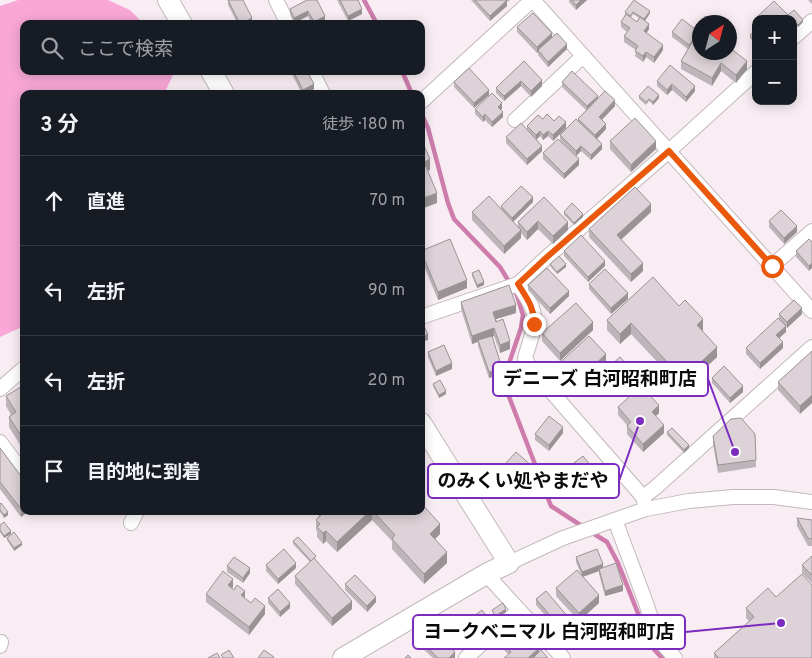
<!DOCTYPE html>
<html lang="ja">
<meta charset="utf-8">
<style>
body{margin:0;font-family:Overpass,"Noto Sans JP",sans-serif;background:#20242c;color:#f1f3f6}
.controls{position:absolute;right:15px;top:15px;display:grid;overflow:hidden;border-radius:10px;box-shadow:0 2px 12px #0003}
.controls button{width:45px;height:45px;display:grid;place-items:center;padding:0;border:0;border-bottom:1px solid #363941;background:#171b24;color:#f1f3f6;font:25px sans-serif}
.compass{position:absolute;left:692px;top:15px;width:45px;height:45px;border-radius:50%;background:#171b24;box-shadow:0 2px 12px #0003;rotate:36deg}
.stop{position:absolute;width:15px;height:15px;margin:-11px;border:4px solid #ea580c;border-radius:50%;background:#fff}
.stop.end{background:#ea580c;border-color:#fff;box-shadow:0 1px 5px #0008}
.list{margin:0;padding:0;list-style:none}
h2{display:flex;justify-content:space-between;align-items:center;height:65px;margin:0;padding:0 20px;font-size:21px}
h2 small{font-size:16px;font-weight:400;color:#9ea1a6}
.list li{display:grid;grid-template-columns:32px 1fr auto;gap:15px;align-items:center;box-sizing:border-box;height:90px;padding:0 20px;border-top:1px solid #363941}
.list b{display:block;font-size:19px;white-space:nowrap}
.list em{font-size:16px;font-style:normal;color:#9ea1a6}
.icon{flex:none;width:28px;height:28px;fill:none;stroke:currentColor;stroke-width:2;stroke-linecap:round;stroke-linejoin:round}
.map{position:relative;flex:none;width:812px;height:658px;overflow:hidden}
.search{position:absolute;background:#171b24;box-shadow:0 2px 12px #0003;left:20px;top:20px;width:405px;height:55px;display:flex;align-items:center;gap:12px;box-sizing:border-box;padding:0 18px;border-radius:10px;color:#9ea1a6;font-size:19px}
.panel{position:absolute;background:#171b24;box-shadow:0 2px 12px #0003;left:20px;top:90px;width:405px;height:425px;border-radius:10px}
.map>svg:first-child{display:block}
.green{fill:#f8a7d7}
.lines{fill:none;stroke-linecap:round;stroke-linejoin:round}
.stream{stroke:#cd7cac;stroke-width:4.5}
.minor-casing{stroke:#c2b8bd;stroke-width:16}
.highway-casing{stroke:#c2b8bd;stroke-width:22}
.minor{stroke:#fff;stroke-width:14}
.highway{stroke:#fff;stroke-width:20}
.wall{fill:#bdb5b9;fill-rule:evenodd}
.shaded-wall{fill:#9a9396}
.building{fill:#dcd2d7;stroke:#9a9396}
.route{stroke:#ea580c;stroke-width:6}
.leader{fill:none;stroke:#7b2cbf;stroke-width:2}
.callout-dot{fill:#7b2cbf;stroke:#fff;stroke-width:2}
.callout{fill:#fff;stroke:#7b2cbf;stroke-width:2}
.callout-label{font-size:19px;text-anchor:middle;font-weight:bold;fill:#0d0a0c}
</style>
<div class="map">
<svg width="812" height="658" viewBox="0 0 812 658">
<rect width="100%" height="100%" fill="#f8edf3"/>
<polygon class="green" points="18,0 108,0 130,10 144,24 24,24 24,71 172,71 173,75 164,94 24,94 24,326 0,337 0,6"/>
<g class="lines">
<g class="stream">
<polyline points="364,0 377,24"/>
<polyline points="402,71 412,94"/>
<polyline points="421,113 428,128 448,203 454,219 500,267 511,285"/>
<polyline points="515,292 517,295 523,315 521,328 503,381 551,506 585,528"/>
<polyline points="591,532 607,542 618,563 651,646 662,658"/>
</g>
<g class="minor-casing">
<g id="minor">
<polyline points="276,0 288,24"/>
<polyline points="533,0 812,311"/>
<polyline points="793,38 812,21"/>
<polyline points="312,71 323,94"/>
<polyline points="421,102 532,0"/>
<polyline points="515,120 583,56"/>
<polyline points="772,266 812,231"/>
<path d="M518 284C524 294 533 304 534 316 536 327 528 347 525 358L529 366 643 497"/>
<polyline points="421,317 518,284 547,257 669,151 756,72"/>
<polyline points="0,389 24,368"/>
<polyline points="0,442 24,474"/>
<polyline points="645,505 643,497 655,488 812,347"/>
<polyline points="615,520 646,603 657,637 675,658"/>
<polyline points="131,523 137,511"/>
<polyline points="509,563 563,538 646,509 689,501 733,497 774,497 812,502"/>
<polyline points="486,574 563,658"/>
<polyline points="0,646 1,642"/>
<polyline points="466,658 519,610"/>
</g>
</g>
<g class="highway-casing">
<g id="highway">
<polyline points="168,0 182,24"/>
<polyline points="211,71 224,94"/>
<polyline points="343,658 486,574 509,563 421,423"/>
</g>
</g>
<use href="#minor" class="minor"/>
<use href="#highway" class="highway"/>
</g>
<g class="wall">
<polygon points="228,0 252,23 238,24 228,5"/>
<polygon points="307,0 325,22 321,24 311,24 308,16 294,23 290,14 290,9"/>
<polygon points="337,0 358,0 362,14 348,21"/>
<polygon points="471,0 510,0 508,2 507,1 507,6 490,21"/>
<polygon points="569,0 587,0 576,10 569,2"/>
<path d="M634 0 650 13 645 21 649 29 646 33 663 50 654 63 646 57 643 62 635 56 636 50 624 42V36L627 32 621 27V22L625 15V12ZM633 14 639 18 637 22 631 18Z"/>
<polygon points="808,0 812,0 812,4"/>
<polygon points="788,15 803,22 798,27 793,23 793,19 756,19 756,18"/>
<polygon points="517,27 552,37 567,49 548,67 538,55 538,52 537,53 517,32"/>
<polygon points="756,30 756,43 755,44 750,38 750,35"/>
<polygon points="672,32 699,37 697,41 747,69 736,83 721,71 712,86 681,69 681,61 688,49 672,37"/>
<polygon points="524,61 542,86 531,97 521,86 504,101 496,93 496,88"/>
<polygon points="292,71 307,71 314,89 305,94 302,94 292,74"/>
<polygon points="657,81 695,91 686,102 672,90 667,95 657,86"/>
<polygon points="454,82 489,95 474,108 454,87"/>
<polygon points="562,82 598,99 615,106 601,120 606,129 597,139 602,149 591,160 581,151 576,156 560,140 560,135 578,120 578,119 586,110 562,87"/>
<polygon points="639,96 659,98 653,105 649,101 646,105 639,99"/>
<polygon points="475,109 502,109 501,110 503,117 492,127 485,120 483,122 475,114"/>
<polygon points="543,119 554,121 566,128 553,141 548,136 543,140 540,136 536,140 542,151 527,165 506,143 506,137 527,130 527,126"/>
<polygon points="610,141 656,149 631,172 610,149"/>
<polygon points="543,153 579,165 564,179 543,159"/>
<polygon points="544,197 568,230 553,244 538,229 527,240 521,233 521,238 504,254 472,220 472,212 501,209 501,206 533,202 513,222 518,227 518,222"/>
<polygon points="564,212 583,217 574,225 564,215"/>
<polygon points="651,212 621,240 643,271 631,282 589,237 589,229"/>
<polygon points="769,221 797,232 784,244 769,227"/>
<polygon points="809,239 809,271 796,257 796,251"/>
<polygon points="421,251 467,288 438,300 421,259"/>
<polygon points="564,251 605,266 588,282 564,256"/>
<polygon points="550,264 566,267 557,274 550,266"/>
<polygon points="472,273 484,285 477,288 472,276"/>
<polygon points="589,284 628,299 611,314 589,289"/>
<polygon points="528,285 569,296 550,314 528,290"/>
<polygon points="461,302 516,313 496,319 510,349 500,353 494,336 492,337 502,373 489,378 478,346 478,342 472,344 461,309"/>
<polygon points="679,306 703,330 702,331 717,357 674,397 660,383 660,372 664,369 631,334 620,344 607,330 607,320"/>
<polygon points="779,314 802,314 787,328 786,326 786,332 779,338 783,348 760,369 746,354 746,348 779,319"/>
<polygon points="593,330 560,361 542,341 542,333"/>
<polygon points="812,351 800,414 778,390 778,382"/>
<polygon points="428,352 452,369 436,376 428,357"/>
<polygon points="606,362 570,395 553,377 553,369"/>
<polygon points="610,366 630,370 619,380 610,369"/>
<polygon points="712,378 743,392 730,403 712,383"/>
<polygon points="622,380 635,387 630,392 622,383"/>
<polygon points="433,384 446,394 439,398 433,386"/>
<polygon points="24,385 24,451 9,427 9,417 11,415 6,406 6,396"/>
<polygon points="618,407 659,413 655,416 664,433 643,452 627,434 627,425 618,415"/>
<polygon points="667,432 689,448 684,453 667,435"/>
<polygon points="563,433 549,451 535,440 535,434"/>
<polygon points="755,434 756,467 718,473 713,444 713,436"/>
<polygon points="0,448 24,480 21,517 0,489"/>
<polygon points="505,464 533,472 521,484 505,469"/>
<polygon points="570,466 597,478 585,489 570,472"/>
<polygon points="0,504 8,515 4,518 0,512"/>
<polygon points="318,511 421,511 440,534 435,539 447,563 424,584 392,549 392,541 372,520 337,552 326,541 323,544 317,537 317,531 316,530 316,520 319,516 318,515"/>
<polygon points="797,518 812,520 812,546 808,546 797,526"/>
<polygon points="0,525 11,534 4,538 0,532"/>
<polygon points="7,538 22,545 14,551 7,540"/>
<polygon points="293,541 316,559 315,559 352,609 332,626 295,584 295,576 310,562 293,544"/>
<polygon points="812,556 812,583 802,573 802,565"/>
<polygon points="576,557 603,567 623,591 605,596 599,574 599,571 583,577 599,603 579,621 556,596 556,588 581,574 576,562"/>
<polygon points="266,565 296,568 278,584 266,571"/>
<polygon points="227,566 250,573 243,583 227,572"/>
<polygon points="345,584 376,602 367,612 345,590"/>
<polygon points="233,587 232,588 265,614 249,635 206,602 206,594"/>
<polygon points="776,597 812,658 714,658 714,653 749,621 746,618 746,608"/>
<polygon points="268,598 290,608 280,617 268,603"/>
<polygon points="536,599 569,623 559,631 536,605"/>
<polygon points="461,626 491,627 469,643 461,631"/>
<polygon points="441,638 452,642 448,646 455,658 433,658 423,649 423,643"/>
<polygon points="499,639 539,652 508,654 499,645"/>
</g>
<g class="shaded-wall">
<polygon points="507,0 507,6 490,21 490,16"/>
<polygon points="581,0 587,0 576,10 576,5"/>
<polygon points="362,9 362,14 348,21 348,16"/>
<polygon points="308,11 308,16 294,23 294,18"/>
<polygon points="650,11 650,13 644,22 644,19"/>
<polygon points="325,16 325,22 321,24 314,24 314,22"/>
<polygon points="252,18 252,23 240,24"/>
<polygon points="803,20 803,22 798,27 798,25"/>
<polygon points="649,24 649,29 644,37 644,31"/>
<polygon points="699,32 699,37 689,50 689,45"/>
<polygon points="552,33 552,39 538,50 538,52 537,53 537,47"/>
<polygon points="567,44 567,49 548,67 548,62"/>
<polygon points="663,45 663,50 654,63 654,57"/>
<polygon points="646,52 646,57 643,62 643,56"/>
<polygon points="747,61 747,69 736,83 736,75"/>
<polygon points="721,63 721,71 712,86 712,78"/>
<polygon points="542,80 542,86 531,97 531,91"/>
<polygon points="521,81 521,86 504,101 504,96"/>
<polygon points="314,84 314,89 305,94 303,94 303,90"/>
<polygon points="672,84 672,90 667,95 667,90"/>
<polygon points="695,86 695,91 686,102 686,97"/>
<polygon points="489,90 489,95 474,108 474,103"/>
<polygon points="659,95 659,98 653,105 653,102"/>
<polygon points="598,96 598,101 587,112 587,106"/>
<polygon points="615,100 615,106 599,123 599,117"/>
<polygon points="502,103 502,109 498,112 498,107"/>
<polygon points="503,112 503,117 492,127 492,122"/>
<polygon points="485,114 485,120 483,122 483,117"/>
<polygon points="566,122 566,128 553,141 553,135"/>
<polygon points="606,124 606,129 595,141 595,135"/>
<polygon points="540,131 540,136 536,140 536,135"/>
<polygon points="548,131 548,136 543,140 543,135"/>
<polygon points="656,141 656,149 631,172 631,165"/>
<polygon points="602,144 602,149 591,160 591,155"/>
<polygon points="542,146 542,151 527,165 527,159"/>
<polygon points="581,146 581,151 576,156 576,151"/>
<polygon points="430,159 430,170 424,172 424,162"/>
<polygon points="579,159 579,165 564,179 564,174"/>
<polygon points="437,193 437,203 421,209 421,199"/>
<polygon points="533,197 533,202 512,223 512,218"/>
<polygon points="651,204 651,212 617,243 617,235"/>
<polygon points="583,214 583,217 574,225 574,223"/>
<polygon points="538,221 538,229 527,240 527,232"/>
<polygon points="568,222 568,230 553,244 553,236"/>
<polygon points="797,226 797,232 784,244 784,238"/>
<polygon points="521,230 521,238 504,254 504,246"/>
<polygon points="605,261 605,266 588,282 588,277"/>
<polygon points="643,263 643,271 631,282 631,274"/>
<polygon points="812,263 812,268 809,271 809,266"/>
<polygon points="566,264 566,267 557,274 557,272"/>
<polygon points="467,280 467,288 438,300 438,292"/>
<polygon points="484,282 484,285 477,288 477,285"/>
<polygon points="569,291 569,296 550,314 550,308"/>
<polygon points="628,293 628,299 611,314 611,308"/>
<polygon points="516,305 516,313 493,320 493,312"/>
<polygon points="802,308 802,314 787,328 787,322"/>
<polygon points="703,319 703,330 697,335 697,325"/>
<polygon points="593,322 593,330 560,361 560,353"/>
<polygon points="631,323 631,334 620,344 620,334"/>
<polygon points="786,326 786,332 776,341 776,335"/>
<polygon points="494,328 494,336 472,344 472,336"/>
<polygon points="428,334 428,340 421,342 421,337"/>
<polygon points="510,341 510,349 500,353 500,345"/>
<polygon points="783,342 783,348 760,369 760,363"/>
<polygon points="717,347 717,357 674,397 674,387"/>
<polygon points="606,354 606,362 570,395 570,387"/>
<polygon points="452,363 452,369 436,376 436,371"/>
<polygon points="502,368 502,373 489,378 489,372"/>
<polygon points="630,368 630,370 619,380 619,377"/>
<polygon points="635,385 635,387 630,392 630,389"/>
<polygon points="743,386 743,392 730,403 730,398"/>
<polygon points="446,391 446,394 439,398 439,395"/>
<polygon points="812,395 812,403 800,414 800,406"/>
<polygon points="659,405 659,413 652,420 652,412"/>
<polygon points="664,425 664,433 643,452 643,444"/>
<polygon points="563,427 563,433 549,451 549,445"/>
<polygon points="689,445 689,448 684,453 684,450"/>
<polygon points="533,467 533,472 521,484 521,479"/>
<polygon points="597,473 597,478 585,489 585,484"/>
<polygon points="24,507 24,511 29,511 21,517 21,509"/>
<polygon points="370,511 372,511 372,520 337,552 337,542"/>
<polygon points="8,512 8,515 4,518 4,515"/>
<polygon points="440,524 440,534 430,544 430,534"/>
<polygon points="11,531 11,534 4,538 4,536"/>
<polygon points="326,531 326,541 323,544 323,533"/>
<polygon points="22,543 22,545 14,551 14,548"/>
<polygon points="447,552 447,563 424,584 424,574"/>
<polygon points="296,563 296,568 278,584 278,579"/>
<polygon points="603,564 603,570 599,569 599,571 582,577 582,572"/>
<polygon points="250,568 250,573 243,583 243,578"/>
<polygon points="233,579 233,587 228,593 228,585"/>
<polygon points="623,585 623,591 605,596 605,591"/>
<polygon points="245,591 245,599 241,595"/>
<polygon points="599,595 599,603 579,621 579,613"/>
<polygon points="376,597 376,602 367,612 367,606"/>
<polygon points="352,601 352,609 332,626 332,618"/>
<polygon points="290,603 290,608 280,617 280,612"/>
<polygon points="265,606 265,614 249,635 249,627"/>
<polygon points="506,609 506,612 495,619 495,616"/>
<polygon points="569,618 569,623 559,631 559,626"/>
<polygon points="491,622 491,627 469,643 469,637"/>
<polygon points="452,637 452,642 446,648 446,643"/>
<polygon points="539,648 539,654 534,658 528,658"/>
<polygon points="455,652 455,658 449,658"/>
</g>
<g class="building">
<polygon points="228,0 243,0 252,18 240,24"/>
<polygon points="307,0 317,0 325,16 314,22 308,11 294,18 290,9"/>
<polygon points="340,0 358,0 362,9 348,16"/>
<polygon points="475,0 507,0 490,16"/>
<polygon points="572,0 581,0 576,5"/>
<polygon points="634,0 650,11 644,19 633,12 630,16 625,12"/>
<polygon points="774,1 791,18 757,19 756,18"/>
<polygon points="794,10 803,20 798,25 793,20 793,19 792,19 788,15"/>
<polygon points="533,13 552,33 537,47 517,27"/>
<polygon points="626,14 637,22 640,17 649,24 644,31 663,45 654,57 646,52 643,56 635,51 638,46 624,36 630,28 621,22"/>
<polygon points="682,19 699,32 689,45 672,32"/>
<polygon points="756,30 756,40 755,41 750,35"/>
<polygon points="557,33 567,44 548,62 538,50"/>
<polygon points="694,39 700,42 700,52 718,52 719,53 720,52 730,52 730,48 747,61 736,75 721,63 712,78 681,61"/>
<polygon points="524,61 542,80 531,91 521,81 504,96 496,88"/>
<polygon points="670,65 695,86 686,97 672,84 667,90 657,81"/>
<polygon points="469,68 489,90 474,103 454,82"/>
<polygon points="293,71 307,71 314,84 303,90"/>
<polygon points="572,71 598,96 587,106 562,82"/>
<polygon points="648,86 659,95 653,102 649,99 646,102 639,96"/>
<polygon points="605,91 615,100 599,117 606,124 595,135 578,119"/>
<polygon points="492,93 502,103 498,107 503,112 492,122 485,114 483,117 475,109"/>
<polygon points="547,114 554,121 559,116 566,122 553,135 548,131 543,135 540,131 536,135 527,126 538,115 543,119"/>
<polygon points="635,118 656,141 631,165 610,141"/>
<polygon points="576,119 602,144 591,155 581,146 576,151 560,135"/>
<polygon points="521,123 542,146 527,159 506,137"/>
<polygon points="421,139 430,159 424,162 437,193 421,199"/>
<polygon points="558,139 579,159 564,174 543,153"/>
<polygon points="521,186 533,197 512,218 501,206"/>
<polygon points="635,187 651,204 617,235 643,263 631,274 589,229"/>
<polygon points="489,196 521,230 504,246 472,212"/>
<polygon points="544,197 568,222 553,236 538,221 527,232 518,222"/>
<polygon points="572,203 583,214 574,223 564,212"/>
<polygon points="781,210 797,226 784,238 769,221"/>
<polygon points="581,235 605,261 588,277 564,251"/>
<polygon points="450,239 467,280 438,292 421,251"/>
<polygon points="809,239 812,242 812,263 809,266 796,251"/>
<polygon points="559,256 566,264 557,272 550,264"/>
<polygon points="547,268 569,291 550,308 528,285"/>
<polygon points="605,269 628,293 611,308 589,284"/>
<polygon points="479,270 484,282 477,285 472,273"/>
<polygon points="653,277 679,306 685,300 703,319 697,325 717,347 674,387 660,372 669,364 631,323 620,334 607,320"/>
<polygon points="509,285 516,305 493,312 496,322 503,319 510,341 500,345 494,328 472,336 461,302"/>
<polygon points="794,300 802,308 787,322 779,314"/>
<polygon points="576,303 593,322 560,353 542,333"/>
<polygon points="778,318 786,326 776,335 783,342 760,363 746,348"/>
<polygon points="421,321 428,334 421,337"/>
<polygon points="492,336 502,368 489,372 478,340"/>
<polygon points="589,336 606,354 570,387 553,369"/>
<polygon points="444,345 452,363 436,371 428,352"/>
<polygon points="812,351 812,395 800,406 778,382"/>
<polygon points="620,357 630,368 619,377 610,366"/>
<polygon points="724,366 743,386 730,398 712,378"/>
<polygon points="440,380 446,391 439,395 433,384"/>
<polygon points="24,385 24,440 9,417 16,412 6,396"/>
<polygon points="641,386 659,405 652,412 664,425 643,444 627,426 631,422 618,407"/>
<polygon points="549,416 563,427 549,445 535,434"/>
<polygon points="741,418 755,434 756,460 718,465 713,436 731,419"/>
<polygon points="672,428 689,445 684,450 667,432"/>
<polygon points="0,448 24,480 24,507 21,509 0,482"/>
<polygon points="516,452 533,467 521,479 505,464"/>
<polygon points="583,456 597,473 585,484 570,466"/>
<polygon points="1,503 8,512 4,515 0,510 0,504"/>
<polygon points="421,503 440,524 430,534 447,552 424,574 392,539 395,535 373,511 421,511"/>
<polygon points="318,511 325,511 321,515 318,512"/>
<polygon points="325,511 370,511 337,542 326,531 323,533 317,527 320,524 316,520"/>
<polygon points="797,518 812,520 812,539 808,538"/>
<polygon points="4,522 11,531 4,536 0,530 0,525"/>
<polygon points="14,532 22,543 14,548 7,538"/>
<polygon points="298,537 316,556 311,561 293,541"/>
<polygon points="284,549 296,563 278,579 266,565"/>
<polygon points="597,549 603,564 582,572 576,557"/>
<polygon points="812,556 812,575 802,565"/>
<polygon points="234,557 250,568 243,578 227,566"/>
<polygon points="314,558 352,601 332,618 295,576"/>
<polygon points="616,563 623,585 605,591 599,569"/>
<polygon points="577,570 599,595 579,613 556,588"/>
<polygon points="223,571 233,579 228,585 234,590 237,585 245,591 241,595 251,603 255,598 265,606 249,627 206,594"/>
<polygon points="802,574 812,585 812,658 717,658 718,657 714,653 754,617 746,608 768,588 776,597"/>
<polygon points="355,575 376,597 367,606 345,584"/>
<polygon points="278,589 290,603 280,612 268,598"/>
<polygon points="546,591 569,618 559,626 536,599"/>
<polygon points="503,603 506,609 495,616 492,610"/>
<polygon points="482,610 491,622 469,637 461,626"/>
<polygon points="516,624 539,648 528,658 504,658 511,652 499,639"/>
<polygon points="435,632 441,638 447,632 452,637 446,643 455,652 449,658 438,658 423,643"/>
<polygon points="229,650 234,658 223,658 221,655"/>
<polygon points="264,650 274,657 273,658 258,658"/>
<polygon points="541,650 548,658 533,658"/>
<polygon points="217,653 220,658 208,658"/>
<polygon points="408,655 411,658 405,658"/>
</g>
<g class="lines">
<path class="route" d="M534 324C535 308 526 297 518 284L547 257 669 151 772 266"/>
</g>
<path class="leader" d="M735 452L708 379M640 421L619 481M781 623L685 632"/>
<g class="callout-dot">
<circle cx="735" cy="452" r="5"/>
<circle cx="640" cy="421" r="5"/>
<circle cx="781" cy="623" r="5"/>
</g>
<g class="callout">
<rect x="493" y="362" width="215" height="34" rx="5"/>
<rect x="428" y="464" width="191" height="34" rx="5"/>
<rect x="413" y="615" width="272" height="34" rx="5"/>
</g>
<g class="callout-label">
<text x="600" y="385">デニーズ 白河昭和町店</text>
<text x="523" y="487">のみくい処やまだや</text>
<text x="549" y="638">ヨークベニマル 白河昭和町店</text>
</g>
</svg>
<div class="controls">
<button>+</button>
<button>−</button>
</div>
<svg class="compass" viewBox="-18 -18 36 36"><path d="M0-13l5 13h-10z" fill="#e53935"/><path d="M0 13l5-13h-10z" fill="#9ea1a6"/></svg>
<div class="stop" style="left:772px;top:266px"></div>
<div class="stop end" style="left:534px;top:324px"></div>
<div class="search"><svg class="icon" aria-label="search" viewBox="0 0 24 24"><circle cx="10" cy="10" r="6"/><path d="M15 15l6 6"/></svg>ここで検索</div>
<section class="panel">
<h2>3 分<small>徒歩 · 180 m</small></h2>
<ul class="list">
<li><svg class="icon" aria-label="ahead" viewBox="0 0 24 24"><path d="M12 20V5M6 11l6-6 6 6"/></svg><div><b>直進</b></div><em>70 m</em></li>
<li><svg class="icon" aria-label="left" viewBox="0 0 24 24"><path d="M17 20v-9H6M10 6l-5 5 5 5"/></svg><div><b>左折</b></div><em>90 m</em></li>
<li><svg class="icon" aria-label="left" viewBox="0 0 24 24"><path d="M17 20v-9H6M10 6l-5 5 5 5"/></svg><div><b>左折</b></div><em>20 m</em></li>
<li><svg class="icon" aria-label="arrive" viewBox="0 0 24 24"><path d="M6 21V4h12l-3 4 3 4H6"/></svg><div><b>目的地に到着</b></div></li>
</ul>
</section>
</div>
